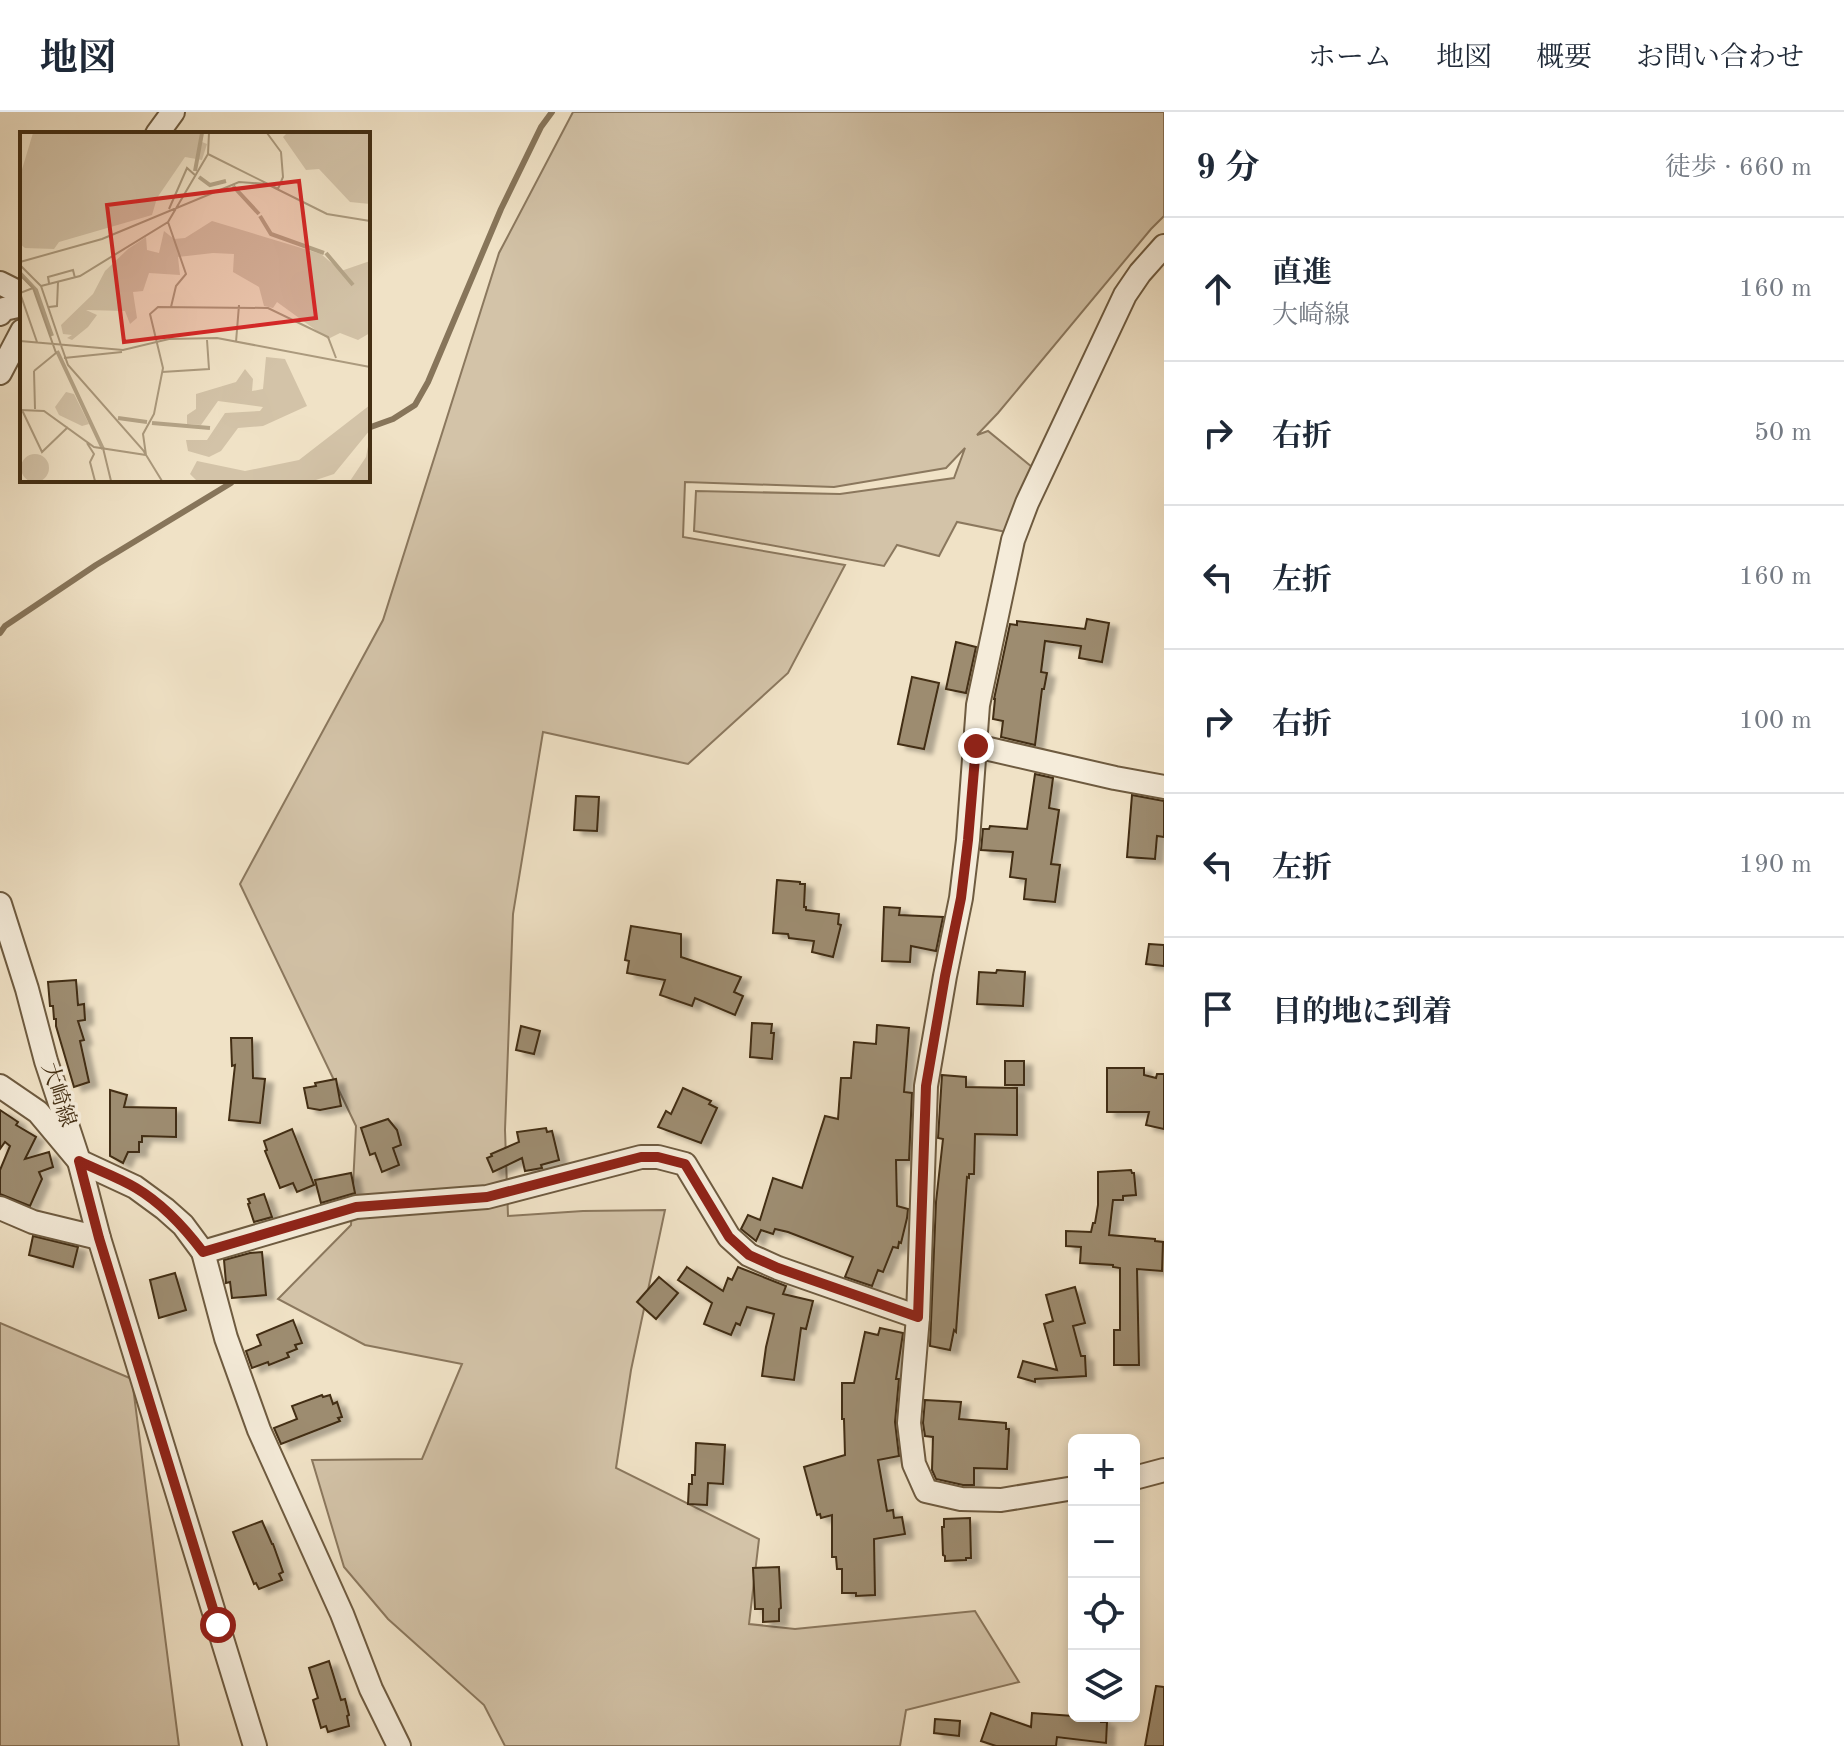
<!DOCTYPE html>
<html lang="ja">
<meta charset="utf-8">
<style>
body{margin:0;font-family:"Old Standard TT","Noto Serif JP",serif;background:#f2f2f3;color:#1f2937}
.controls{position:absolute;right:24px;bottom:24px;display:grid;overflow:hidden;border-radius:12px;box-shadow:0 4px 12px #0003}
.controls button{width:72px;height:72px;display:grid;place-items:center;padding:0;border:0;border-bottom:2px solid #e0e1e3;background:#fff;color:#1f2937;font:40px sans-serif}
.stop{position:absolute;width:24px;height:24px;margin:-18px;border:6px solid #8f2418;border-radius:50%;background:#fff}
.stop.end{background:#8f2418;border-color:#fff;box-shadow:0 2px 8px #0008}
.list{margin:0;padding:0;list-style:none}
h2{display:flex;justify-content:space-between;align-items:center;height:104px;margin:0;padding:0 32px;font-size:34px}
h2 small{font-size:26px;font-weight:400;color:#747a83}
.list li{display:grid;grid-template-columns:52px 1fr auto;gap:24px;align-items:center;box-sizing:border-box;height:144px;padding:0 32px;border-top:2px solid #e0e1e3}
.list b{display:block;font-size:30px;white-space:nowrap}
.list p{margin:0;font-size:26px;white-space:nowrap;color:#747a83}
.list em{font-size:26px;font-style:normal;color:#747a83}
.icon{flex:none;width:44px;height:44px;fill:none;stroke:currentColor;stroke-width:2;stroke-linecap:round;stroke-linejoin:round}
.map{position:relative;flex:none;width:1164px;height:1634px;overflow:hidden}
header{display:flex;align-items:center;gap:48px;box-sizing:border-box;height:112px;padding:0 40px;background:#fff;border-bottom:2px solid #e0e1e3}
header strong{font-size:38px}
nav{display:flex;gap:44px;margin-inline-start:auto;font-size:28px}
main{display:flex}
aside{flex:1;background:#fff}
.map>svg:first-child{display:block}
.green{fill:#d3c3a8;stroke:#8b785e;stroke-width:2}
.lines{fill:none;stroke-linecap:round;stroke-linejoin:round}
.stream{stroke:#87755a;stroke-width:6}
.building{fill:#9d8c70;stroke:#432e13;stroke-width:2;filter:url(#shadow)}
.minor-casing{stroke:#6e5b40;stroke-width:26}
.minor{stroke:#f5ecda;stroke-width:22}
.route{stroke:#8f2418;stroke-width:10}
.labels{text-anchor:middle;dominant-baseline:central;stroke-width:7;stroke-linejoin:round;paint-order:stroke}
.street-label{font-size:22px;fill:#432e13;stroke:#f5ecda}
.inset-river{fill:none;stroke:#b5a589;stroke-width:4}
.inset-road{fill:none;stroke:#ab9a7e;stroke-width:2}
.view{fill:#d62828;fill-opacity:0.15;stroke:#d62828;stroke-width:4}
.inset-edge{fill:none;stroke:#432e13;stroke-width:4}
</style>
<header>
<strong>地図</strong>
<nav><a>ホーム</a><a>地図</a><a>概要</a><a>お問い合わせ</a></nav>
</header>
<main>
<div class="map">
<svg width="1164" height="1634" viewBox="0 0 1164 1634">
<defs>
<filter id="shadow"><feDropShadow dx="8" dy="4.5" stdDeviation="2" flood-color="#0004"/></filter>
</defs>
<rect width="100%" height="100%" fill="#f0e2c6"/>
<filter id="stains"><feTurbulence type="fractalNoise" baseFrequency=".0025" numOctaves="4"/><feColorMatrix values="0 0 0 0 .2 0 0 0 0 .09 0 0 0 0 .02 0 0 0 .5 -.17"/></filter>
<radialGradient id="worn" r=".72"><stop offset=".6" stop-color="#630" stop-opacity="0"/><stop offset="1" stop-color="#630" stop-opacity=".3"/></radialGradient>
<g class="green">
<polygon points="573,0 1164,0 1164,104 1151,117 998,301 977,323 988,319 1032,355 1011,421 957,410 939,444 897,433 884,454 694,419 696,379 840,382 954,366 965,336 946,356 834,375 685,370 683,425 845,453 788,561 688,652 543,620 513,802 505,1018 508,1104 583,1099 665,1098 631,1258 616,1356 759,1427 749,1512 795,1517 975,1499 1019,1570 906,1598 900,1634 505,1634 484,1593 388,1507 344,1455 312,1348 422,1347 462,1252 365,1233 278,1187 351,1113 356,1014 240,772 383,508 499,141"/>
<polygon points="0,1211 132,1267 179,1634 0,1634"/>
</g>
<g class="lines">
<g class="stream">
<polyline points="368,316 393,307 415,293 428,270 501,97 541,15 552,0"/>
<polyline points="0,521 5,514 96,453 231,371"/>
</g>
</g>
<g class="building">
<polygon points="1087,507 1109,511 1102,550 1079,546 1081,534 1045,529 1041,560 1047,561 1044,577 1042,577 1035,633 1001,625 1003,609 993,607 995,587 994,587 1010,512 1017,513 1017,509 1085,517"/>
<polygon points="956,530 976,535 966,581 946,577"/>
<polygon points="912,565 939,571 924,637 898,632"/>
<polygon points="1035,662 1053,666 1049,696 1059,698 1051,752 1060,753 1055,790 1024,787 1026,767 1010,765 1013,740 981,738 983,717 989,717 990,714 1027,717"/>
<polygon points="1132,683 1164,689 1164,725 1157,724 1155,747 1127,745"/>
<polygon points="576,684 599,685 597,719 574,718"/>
<polygon points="777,768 800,770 800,772 805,772 804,795 806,795 806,798 839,802 838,812 841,813 833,845 812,840 814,829 789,826 788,822 773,821"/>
<polygon points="884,795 900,796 899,803 943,805 936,839 911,834 910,850 882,849"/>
<polygon points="631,814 681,822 681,845 741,865 734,880 743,884 735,903 695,886 692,894 660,883 665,868 627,861 629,849 625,848"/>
<polygon points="1149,832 1164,833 1164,854 1146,852"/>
<polygon points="997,858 1025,860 1023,894 977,892 979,860 996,861"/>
<polygon points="76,868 78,893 84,892 85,908 78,909 84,928 80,929 89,970 74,975 56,914 56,907 54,907 53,894 50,894 48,870"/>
<polygon points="752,911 772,912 771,921 774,921 772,947 750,945"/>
<polygon points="877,913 909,916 904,980 912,981 909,1048 896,1048 897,1094 908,1097 907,1106 901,1131 899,1130 898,1136 893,1135 883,1160 878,1158 872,1174 845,1165 853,1145 788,1120 775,1117 773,1122 761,1118 756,1129 741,1117 748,1103 760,1108 773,1066 802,1076 825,1004 838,1007 841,966 851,966 854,930 876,932"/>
<polygon points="521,914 540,919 534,942 516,938"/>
<polygon points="231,926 252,926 253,966 265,967 260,1011 229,1008 235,953 232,954"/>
<rect x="1005" y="949" width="19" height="24"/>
<polygon points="1107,956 1144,956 1144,963 1156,966 1157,962 1164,962 1164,1017 1146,1013 1149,1000 1107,1000"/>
<polygon points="942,963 966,965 966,975 1017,976 1017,1023 975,1022 974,1062 969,1062 969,1066 967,1065 956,1220 954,1218 950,1238 930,1234 936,1090 943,1027 938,1026"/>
<polygon points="336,967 341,994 320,998 308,996 304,976 316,974 315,971"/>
<polygon points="683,976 711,989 709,992 717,996 701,1031 658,1015 666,999 671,1002"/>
<polygon points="110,978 127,983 124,995 176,996 176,1025 142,1024 142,1030 139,1030 139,1040 128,1040 123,1051 110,1044"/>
<polygon points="0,998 18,1010 16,1013 36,1025 25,1047 49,1040 53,1055 39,1060 42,1067 30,1094 0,1082 0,1058 10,1034 5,1030 0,1037"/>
<polygon points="388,1007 397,1018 401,1033 393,1036 399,1053 382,1060 375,1041 370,1043 361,1016"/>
<polygon points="546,1016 547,1020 552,1019 559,1048 541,1053 542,1056 525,1059 522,1046 493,1060 487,1046 492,1044 491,1042 519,1030 517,1020"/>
<polygon points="292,1017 314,1073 297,1080 293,1071 280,1076 265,1039 267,1038 264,1029"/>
<polygon points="1131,1058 1132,1061 1134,1061 1136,1083 1123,1084 1123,1088 1113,1088 1109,1123 1155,1127 1155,1129 1163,1130 1162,1159 1137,1157 1139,1253 1114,1253 1114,1218 1120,1218 1120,1156 1113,1155 1113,1153 1080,1151 1081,1135 1066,1134 1066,1119 1091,1120 1093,1111 1095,1111 1098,1093 1098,1060"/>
<polygon points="351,1061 355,1081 321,1091 315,1068"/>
<polygon points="264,1082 272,1105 254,1110 248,1092 250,1091 248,1087"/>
<polygon points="33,1124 78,1135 73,1155 29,1143"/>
<polygon points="262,1140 266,1183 232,1186 230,1170 226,1171 224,1148 250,1141"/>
<polygon points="687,1155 723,1179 728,1166 732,1168 738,1155 786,1174 783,1182 813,1189 806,1217 801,1216 794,1268 762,1264 766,1235 774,1202 747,1195 740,1213 736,1211 731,1223 704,1212 712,1191 678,1168"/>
<polygon points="175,1161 186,1198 159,1206 150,1168"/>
<polygon points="659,1165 678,1181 656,1207 637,1190"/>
<polygon points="1075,1175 1085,1211 1073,1214 1081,1244 1085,1244 1086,1264 1035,1267 1035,1270 1018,1265 1023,1249 1057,1258 1044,1212 1053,1209 1046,1183"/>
<polygon points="293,1208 302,1231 295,1233 297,1237 287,1241 289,1245 269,1253 268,1250 252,1256 246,1239 261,1233 257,1223"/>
<polygon points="880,1216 903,1221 896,1267 899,1267 895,1310 899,1344 878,1348 887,1399 893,1398 894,1406 902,1405 905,1422 874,1427 875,1483 856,1484 856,1481 842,1481 842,1457 837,1457 836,1445 832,1445 832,1403 821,1406 820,1402 817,1403 804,1355 845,1343 844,1307 842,1307 842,1271 854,1271 865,1220 878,1223"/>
<polygon points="322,1283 323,1285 330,1283 333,1292 337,1290 342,1305 338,1306 340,1309 281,1332 274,1316 297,1307 292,1294"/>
<polygon points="925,1288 961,1290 959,1307 1006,1311 1006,1317 1009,1317 1007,1357 974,1356 974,1373 963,1373 936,1367 932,1358 933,1325 925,1324 923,1311"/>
<polygon points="696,1331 725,1333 723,1372 708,1371 707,1393 688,1392 689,1372 692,1372 692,1363 695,1363"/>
<polygon points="970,1406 971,1446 966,1446 966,1448 945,1449 945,1444 943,1443 942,1415 944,1415 944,1407"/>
<polygon points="262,1409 272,1432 273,1432 283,1460 279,1462 282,1468 259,1477 256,1471 254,1472 233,1420"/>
<polygon points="779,1455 781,1496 779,1497 779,1509 763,1510 763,1497 755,1497 753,1456"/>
<polygon points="329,1549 341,1588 345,1587 349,1603 347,1604 349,1614 328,1620 326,1614 321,1616 313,1588 318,1586 309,1556"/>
<polygon points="1156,1574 1164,1575 1164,1634 1145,1634"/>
<polygon points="991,1601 1031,1615 1032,1601 1101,1606 1101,1610 1107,1610 1106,1631 1057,1625 1056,1634 996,1634 981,1629"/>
<polygon points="935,1607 960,1609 959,1624 934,1621"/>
</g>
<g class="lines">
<g class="minor-casing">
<g id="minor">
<polyline points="157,22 173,0"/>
<polyline points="0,171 22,182"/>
<polyline points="0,202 4,197 22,193"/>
<polyline points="0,261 22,219"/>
<polyline points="976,634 1115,666 1164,675"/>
<polyline points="0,792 27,877 46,949 79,1049 99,1126 255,1634"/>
<polyline points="0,974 38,1000 79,1049 135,1075 165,1097 183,1113 203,1140 226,1226 259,1318 342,1502 371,1577 399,1634"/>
<polyline points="0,1096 33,1110 99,1126"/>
<polyline points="203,1140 356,1095 487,1085 641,1045 658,1045 685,1052 729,1125 749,1143 778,1156 918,1205"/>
<polyline points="1134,1366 1164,1358"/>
<polyline points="1074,1376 1001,1388 961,1387 926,1379 914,1352 909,1311 918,1205 926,974 945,864 961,786 968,728 978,593 1013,428 1027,391 1125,183 1140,161 1164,134"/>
</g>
</g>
<use href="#minor" class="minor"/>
</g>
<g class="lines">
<path class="route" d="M218 1513 99 1126 79 1049C97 1058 118 1065 136 1076 163 1092 184 1115 203 1140L356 1095 487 1085 641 1045H658L685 1052 729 1125 749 1143 778 1156 918 1205 926 974 945 864 961 786 968 728 976 634"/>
</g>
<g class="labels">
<g class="street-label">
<text transform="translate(58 983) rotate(72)">大崎線</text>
</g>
</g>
<g transform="translate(20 20)">
<rect width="350" height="350" fill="#f0e2c6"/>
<path d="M13 1H183L182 10 187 12 182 28 165 25 137 66 132 83 39 110 34 117 5 116 0 112V44ZM267 1H350V72L330 70 299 37 286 38 263 5ZM192 89 301 122 321 139 350 129V201L338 208 320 201 308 207 257 170 253 176 244 174 239 155 213 140 214 122 193 121 158 125 160 143 129 141 123 159 113 160 117 186 110 192 105 179 66 178 77 183 68 195 52 208 47 206 52 203 43 202 41 193 73 162 85 139 108 117 126 105 127 118 139 121 144 99 154 107 165 106ZM246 225 265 227 287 274 243 294 218 296 201 319 189 325 168 319 166 308H187L205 281 240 279 243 275 198 269 181 293 167 292V283L176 277V262L216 250 225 237 233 247 232 259 243 257ZM46 260 54 262 69 292 62 294 39 283 35 275ZM350 273V298L314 342 293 349H177L170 342 177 329 225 339 279 328ZM350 304V349H330L346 325ZM1 336a14 14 0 1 1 28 0a14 14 0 1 1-28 0Z" fill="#d3c3a8"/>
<path class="inset-river" d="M175 39 182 1M179 45 190 53 206 49M213 54 239 82M240 84 251 102 304 121M306 121 333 153M0 141 16 158 32 204M37 219 83 317M98 286 127 290M132 291 190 296"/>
<path class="inset-road" d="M188 22 258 57 263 45 261 20 247 1M149 77 167 36 176 44M148 90 166 142 156 154 151 175M0 130 82 107 219 50 247 52 307 82 350 89M0 133 21 154 42 216M0 143 13 156 36 221 14 239M29 151 28 145 53 138 55 146M21 154 60 144 148 90 188 22 189 1M13 156 0 161 17 210M29 175 37 174 38 150M0 209 103 218 149 207 197 206 350 235M216 210 219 173M42 216 48 233 123 318 142 349M44 226 102 220M14 239 15 277M142 240 189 237 187 208M0 278 24 279 74 315 126 323 123 302 134 282 143 236 130 182 138 175 248 176 308 205 316 226M2 278 22 320 48 295M67 311 74 322 70 330 75 349M83 316 91 349"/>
<path class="view" d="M279 49 296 186 104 210 87 73Z"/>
<rect width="350" height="350" class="inset-edge"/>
</g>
<rect width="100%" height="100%" filter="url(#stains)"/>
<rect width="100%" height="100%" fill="url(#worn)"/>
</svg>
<div class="controls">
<button>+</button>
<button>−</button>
<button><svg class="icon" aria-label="locate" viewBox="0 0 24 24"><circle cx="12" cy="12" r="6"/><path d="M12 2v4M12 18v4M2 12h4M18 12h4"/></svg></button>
<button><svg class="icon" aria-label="layers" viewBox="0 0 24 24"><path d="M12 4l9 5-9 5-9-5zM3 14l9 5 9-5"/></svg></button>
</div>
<div class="stop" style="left:218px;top:1513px"></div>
<div class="stop end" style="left:976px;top:634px"></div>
</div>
<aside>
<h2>9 分<small>徒歩 · 660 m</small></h2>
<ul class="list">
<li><svg class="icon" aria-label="ahead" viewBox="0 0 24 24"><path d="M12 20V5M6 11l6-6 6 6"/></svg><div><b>直進</b><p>大崎線</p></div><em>160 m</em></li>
<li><svg class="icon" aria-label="right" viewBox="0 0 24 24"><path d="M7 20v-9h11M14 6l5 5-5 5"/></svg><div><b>右折</b></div><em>50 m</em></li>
<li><svg class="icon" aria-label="left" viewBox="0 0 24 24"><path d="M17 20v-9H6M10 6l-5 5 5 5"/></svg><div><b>左折</b></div><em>160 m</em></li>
<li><svg class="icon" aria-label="right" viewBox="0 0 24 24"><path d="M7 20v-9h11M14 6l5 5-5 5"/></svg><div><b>右折</b></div><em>100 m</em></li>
<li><svg class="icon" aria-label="left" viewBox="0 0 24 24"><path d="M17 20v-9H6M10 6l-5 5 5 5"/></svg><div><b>左折</b></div><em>190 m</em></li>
<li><svg class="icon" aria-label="arrive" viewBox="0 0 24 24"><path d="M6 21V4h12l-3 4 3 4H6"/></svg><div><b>目的地に到着</b></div></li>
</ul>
</aside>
</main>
